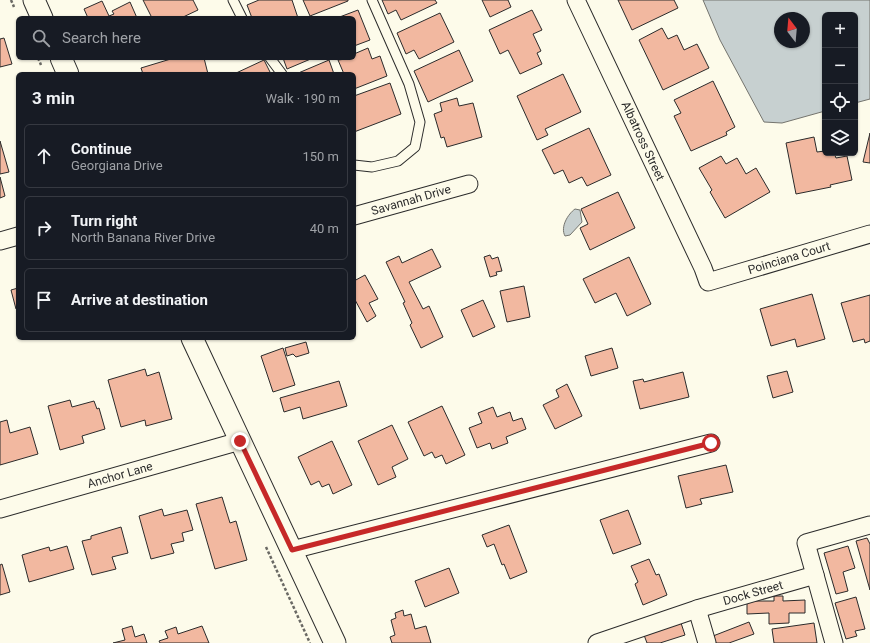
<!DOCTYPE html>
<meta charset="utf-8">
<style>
body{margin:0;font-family:Roboto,sans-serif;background:#242831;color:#f1f3f6}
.controls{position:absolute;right:12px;top:12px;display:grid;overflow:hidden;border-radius:6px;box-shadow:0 1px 3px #0004}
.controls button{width:36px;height:36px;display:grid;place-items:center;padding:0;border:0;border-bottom:1px solid #363941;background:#171b24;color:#f1f3f6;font:20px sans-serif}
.compass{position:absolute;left:774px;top:12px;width:36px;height:36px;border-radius:50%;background:#171b24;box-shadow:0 1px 3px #0004;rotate:344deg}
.stop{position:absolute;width:12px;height:12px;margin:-9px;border:3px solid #c62828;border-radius:50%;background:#fff}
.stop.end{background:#c62828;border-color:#fff;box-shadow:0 1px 4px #0008}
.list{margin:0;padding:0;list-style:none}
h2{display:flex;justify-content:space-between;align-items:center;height:52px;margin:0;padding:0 16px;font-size:17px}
h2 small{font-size:13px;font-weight:400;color:#9ea1a6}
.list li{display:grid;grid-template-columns:26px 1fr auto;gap:12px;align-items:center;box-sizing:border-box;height:64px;margin:0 8px 8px;padding:0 8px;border:1px solid #363941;border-radius:6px}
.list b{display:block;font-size:15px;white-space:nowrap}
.list p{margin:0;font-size:13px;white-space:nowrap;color:#9ea1a6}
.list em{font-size:13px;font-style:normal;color:#9ea1a6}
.icon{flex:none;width:22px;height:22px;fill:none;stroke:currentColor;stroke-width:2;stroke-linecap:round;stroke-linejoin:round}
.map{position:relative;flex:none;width:870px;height:643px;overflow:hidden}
.search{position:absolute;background:#171b24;box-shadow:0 1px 3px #0004;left:16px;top:16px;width:340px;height:44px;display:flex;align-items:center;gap:10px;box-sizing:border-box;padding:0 14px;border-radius:6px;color:#9ea1a6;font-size:15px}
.panel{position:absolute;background:#171b24;box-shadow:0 1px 3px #0004;left:16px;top:72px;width:340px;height:268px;border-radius:6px}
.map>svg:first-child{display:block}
.water{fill:#c7d0d0;stroke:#74746e;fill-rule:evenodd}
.building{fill:#f2b8a0;stroke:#2b2b2b}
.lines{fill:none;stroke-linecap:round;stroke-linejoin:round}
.service-casing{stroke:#2b2b2b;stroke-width:11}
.minor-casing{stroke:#2b2b2b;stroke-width:19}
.tertiary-casing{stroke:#2b2b2b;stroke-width:23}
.path{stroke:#6a6964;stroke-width:2.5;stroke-dasharray:3 2;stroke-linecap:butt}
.service{stroke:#fdfbea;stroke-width:9}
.minor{stroke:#fdfbea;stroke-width:17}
.tertiary{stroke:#fdfbea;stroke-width:21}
.route{stroke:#c62828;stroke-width:5}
.labels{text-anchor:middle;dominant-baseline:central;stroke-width:3;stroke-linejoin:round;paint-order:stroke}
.street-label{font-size:12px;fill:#2b2b2b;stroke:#fdfbea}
</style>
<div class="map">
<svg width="870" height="643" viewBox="0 0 870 643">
<rect width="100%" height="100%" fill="#fdfbea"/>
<g class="water">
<path d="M703 0H870V99L855 103V15H825V111L782 123 764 122 720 40ZM780 18H804V42H780Z"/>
<path d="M575 209 580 210 582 222 570 235 565 236C560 227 568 214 575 209Z"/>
</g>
<g class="building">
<polygon points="143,0 193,0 198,10 181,18 152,18"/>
<polygon points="259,0 292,0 298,18 252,18 247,5"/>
<polygon points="303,0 348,0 348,1 310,16"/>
<polygon points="382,0 435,0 437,3 401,20 396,10 388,14"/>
<polygon points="482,0 508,0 511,7 490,17"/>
<polygon points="618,0 674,0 678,8 632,30"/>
<polygon points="102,1 109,16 114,14 112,11 130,2 137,18 88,18 84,9"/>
<polygon points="358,10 370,40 354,46 354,18 337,18"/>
<polygon points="532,10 542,30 533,34 541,51 537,53 542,64 520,74 508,50 500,54 489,30"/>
<polygon points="440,13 454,42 419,59 414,50 406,54 397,33"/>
<polygon points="662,28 668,39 677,35 684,50 697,44 709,68 663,90 639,40"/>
<polygon points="4,38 12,64 0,67 0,39"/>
<polygon points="368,48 372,59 380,56 387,76 354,89 354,74 344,74 338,60 354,58 354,54"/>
<polygon points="459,50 473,81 428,102 414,71"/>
<polygon points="174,58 204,58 208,74 143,74 141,68"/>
<polygon points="283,58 313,58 287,69"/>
<polygon points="264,60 271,74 234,74"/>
<polygon points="329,60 334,74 296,74"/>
<polygon points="563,74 581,112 545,129 548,135 537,140 517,96"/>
<polygon points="713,81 735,127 726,132 727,135 691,151 674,116 681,113 674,100"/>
<polygon points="390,83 401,114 354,132 354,96"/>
<polygon points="457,98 459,106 473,103 482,137 447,147 444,137 441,138 434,114 442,111 440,103"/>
<polygon points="589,128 611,175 587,186 582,177 569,183 563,170 554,174 542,150"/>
<polygon points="870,133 870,163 863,162"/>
<polygon points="814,137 817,152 825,151 825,153 834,153 836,158 847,156 852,180 830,185 831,187 796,194 786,143"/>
<polygon points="0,141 9,172 0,174"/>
<polygon points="721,156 726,164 737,158 746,174 756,168 770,192 725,218 710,192 712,190 699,168"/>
<polygon points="0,177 5,196 0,198"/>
<polygon points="618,192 635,228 590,250 580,228 588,224 581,209"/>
<polygon points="432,249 441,267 409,282 423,309 429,306 443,337 421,348 410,325 412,323 403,303 405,302 386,262 399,256 402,263"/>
<polygon points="490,255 492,259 498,257 502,271 496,272 497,275 490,277 484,257"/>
<polygon points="629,257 651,304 627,316 616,293 595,303 583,279"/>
<polygon points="365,275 378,299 369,303 376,316 367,322 354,298 354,281"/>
<polygon points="524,286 530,317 507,322 500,291"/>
<polygon points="18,288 18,309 16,309 11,290"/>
<polygon points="812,294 825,339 797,347 795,339 771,346 760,309"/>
<polygon points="870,295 870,341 865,343 864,339 853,342 841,303"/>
<polygon points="483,300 495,327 473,337 461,310"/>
<polygon points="306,342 309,353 296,357 293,354 287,356 285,348"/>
<polygon points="283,348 295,385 273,392 261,356"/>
<polygon points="612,348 618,368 591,376 585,356"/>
<polygon points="145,369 147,376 159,372 172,419 146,426 145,420 121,427 108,380"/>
<polygon points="787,371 793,392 773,398 767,376"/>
<polygon points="683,372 689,397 640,409 633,381 643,379 644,382"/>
<polygon points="339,381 347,406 303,419 300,407 284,412 280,398"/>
<polygon points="567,384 582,416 555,429 543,405 559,397 556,390"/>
<polygon points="70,400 72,407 94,401 97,409 99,408 105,429 82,436 84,443 60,450 48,406"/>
<polygon points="442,406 465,455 446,464 442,455 435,458 432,452 424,456 408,422"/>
<polygon points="493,407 497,417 510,412 513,421 522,418 526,429 506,437 508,443 492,449 490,443 477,448 469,428 482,423 478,413"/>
<polygon points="7,420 10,433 30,427 38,454 0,465 0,422"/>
<polygon points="392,425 408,459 392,467 396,477 378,485 358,441"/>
<polygon points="332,441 352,485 333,494 329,484 322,487 319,481 311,485 298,457"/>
<polygon points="726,465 733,492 700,499 702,504 686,508 678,476"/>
<polygon points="222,497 230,523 236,521 247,560 215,569 196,504"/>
<polygon points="162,509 164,516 187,510 193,530 182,533 184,541 171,544 174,553 151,559 139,516"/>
<polygon points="628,510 641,544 613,554 600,520"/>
<polygon points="509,525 527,572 510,579 504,564 502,565 494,544 487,547 482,535"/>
<polygon points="121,527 128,553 112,557 116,569 92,575 82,541 91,539 91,536"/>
<polygon points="867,538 870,544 870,590 856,541"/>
<polygon points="67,546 74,569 29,582 22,555 49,547 50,551"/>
<polygon points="848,546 855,568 843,572 848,591 836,594 824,553"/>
<polygon points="649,559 656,575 659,574 667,595 643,605 635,584 638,582 631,566"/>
<polygon points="2,564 10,592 0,595 0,565"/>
<polygon points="449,568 459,593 425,607 415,581"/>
<polygon points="774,596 783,596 783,601 805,600 805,613 789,613 789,623 769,624 769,613 747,614 747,601 774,601"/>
<polygon points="856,597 865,629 855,631 857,636 846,639 835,603"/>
<polygon points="403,610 404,616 411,614 415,629 426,626 431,643 392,643 390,637 395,635 391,620 396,618 395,613"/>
<polygon points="749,622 754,634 729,643 716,643 713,636"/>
<polygon points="681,623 685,635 660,643 647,643 644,635"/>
<polygon points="814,623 817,643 774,643 772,629"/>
<polygon points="132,626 135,637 144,634 147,643 113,643 125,640 122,629"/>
<polygon points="202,626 209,643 160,643 159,641 168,638 165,631 176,627 178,634"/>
</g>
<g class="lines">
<g class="service-casing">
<g id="service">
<polyline points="233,0 242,18"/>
<polyline points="270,58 282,74"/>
<polyline points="354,165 372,167 398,161 415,147 420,122 409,84 372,0"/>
</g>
</g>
<g class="minor-casing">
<g id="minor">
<polyline points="576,0 703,268 708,282 870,234"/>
<polyline points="354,216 469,184"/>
<polyline points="0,241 18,236"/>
<polyline points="0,509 240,441"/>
<polyline points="292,550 711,443"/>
<polyline points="815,575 834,643"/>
<polyline points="697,609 707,643"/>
<polyline points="597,643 697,609 815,575 806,543 870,525"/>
</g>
</g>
<g class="tertiary-casing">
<g id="tertiary">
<polyline points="34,0 42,18"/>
<polyline points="61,58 68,74"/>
<polyline points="192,338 335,643"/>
</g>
</g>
<g class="path">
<polyline points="11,0 14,7"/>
<polyline points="38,58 41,65"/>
<polyline points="266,547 310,643"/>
</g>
<use href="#service" class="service"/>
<use href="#minor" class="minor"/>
<use href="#tertiary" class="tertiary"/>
</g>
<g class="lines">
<polyline class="route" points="240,441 292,550 711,443"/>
</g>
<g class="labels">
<g class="street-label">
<text transform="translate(643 141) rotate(65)">Albatross Street</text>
<text transform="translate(411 200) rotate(-16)">Savannah Drive</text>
<text transform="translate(789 258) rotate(-17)">Poinciana Court</text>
<text transform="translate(120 475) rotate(-16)">Anchor Lane</text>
<text transform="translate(753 593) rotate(-16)">Dock Street</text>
</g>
</g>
</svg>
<div class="controls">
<button>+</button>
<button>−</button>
<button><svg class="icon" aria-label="locate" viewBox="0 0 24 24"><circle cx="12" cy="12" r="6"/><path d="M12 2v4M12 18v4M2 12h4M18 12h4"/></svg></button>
<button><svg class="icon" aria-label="layers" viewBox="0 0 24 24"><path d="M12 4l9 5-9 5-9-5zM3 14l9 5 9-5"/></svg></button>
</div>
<svg class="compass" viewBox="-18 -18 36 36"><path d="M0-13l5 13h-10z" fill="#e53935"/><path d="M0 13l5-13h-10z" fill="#9ea1a6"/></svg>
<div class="stop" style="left:711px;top:443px"></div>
<div class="stop end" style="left:240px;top:441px"></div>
<div class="search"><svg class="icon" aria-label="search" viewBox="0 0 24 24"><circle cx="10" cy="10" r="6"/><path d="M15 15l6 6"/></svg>Search here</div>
<section class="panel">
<h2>3 min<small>Walk · 190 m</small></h2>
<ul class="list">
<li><svg class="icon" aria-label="ahead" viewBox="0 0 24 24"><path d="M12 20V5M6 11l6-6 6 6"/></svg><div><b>Continue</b><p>Georgiana Drive</p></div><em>150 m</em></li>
<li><svg class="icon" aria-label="right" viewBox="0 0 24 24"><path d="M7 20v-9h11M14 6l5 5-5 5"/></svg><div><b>Turn right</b><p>North Banana River Drive</p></div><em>40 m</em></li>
<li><svg class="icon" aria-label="arrive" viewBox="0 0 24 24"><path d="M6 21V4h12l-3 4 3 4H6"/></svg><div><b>Arrive at destination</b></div></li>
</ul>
</section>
</div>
